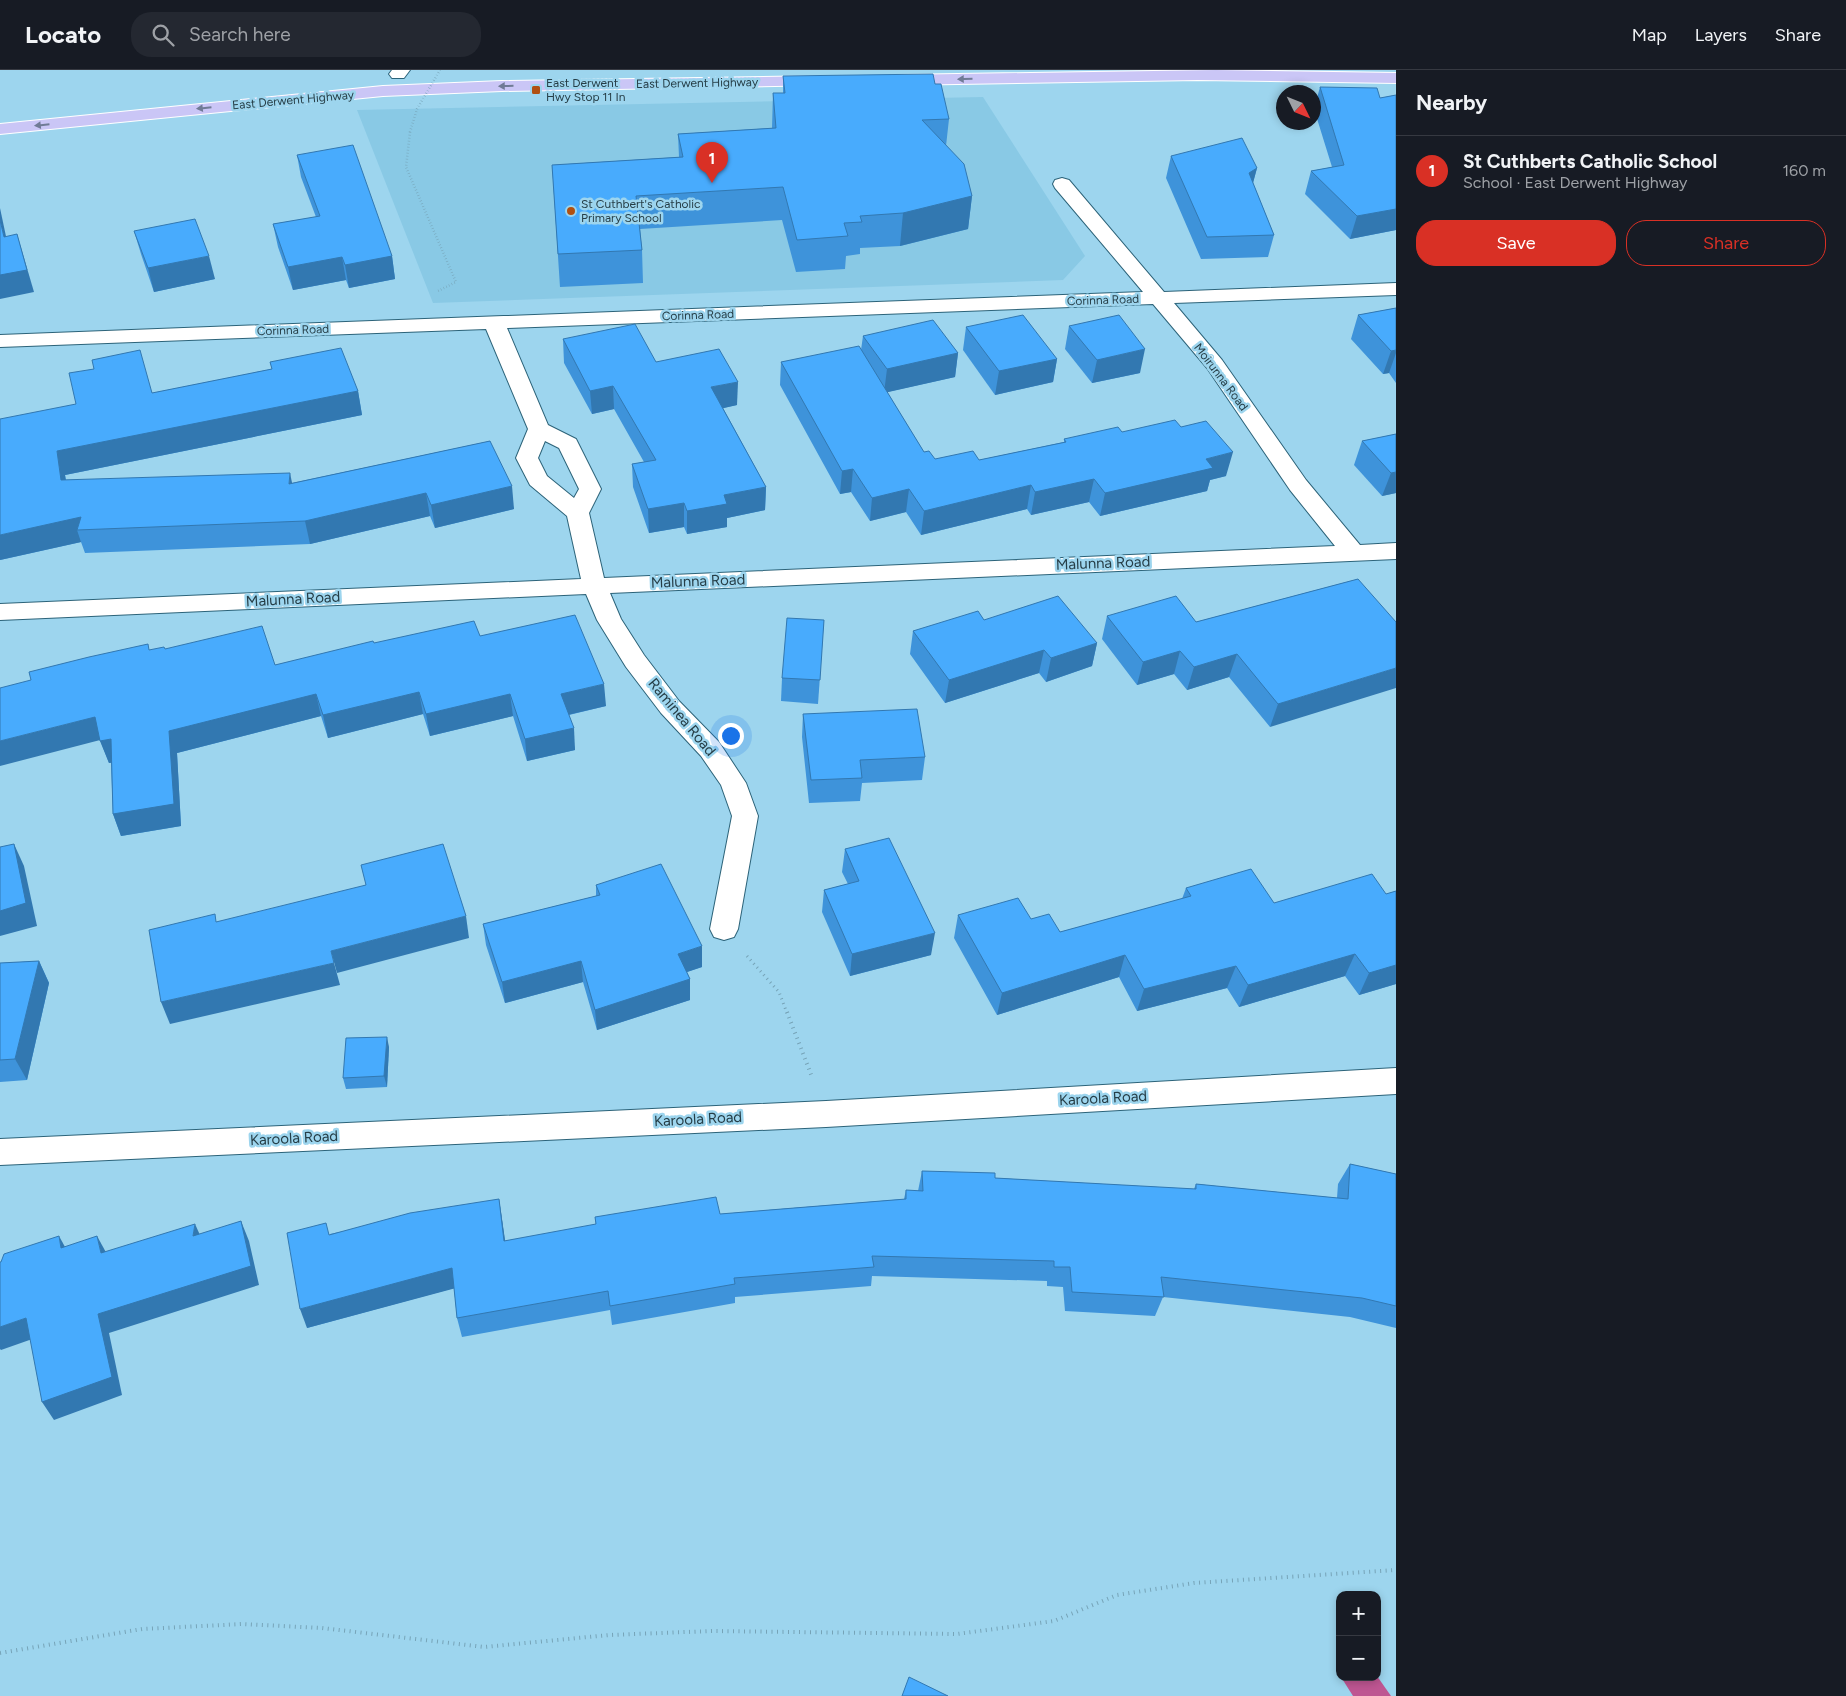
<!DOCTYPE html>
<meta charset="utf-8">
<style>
body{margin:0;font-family:Figtree,sans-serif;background:#242831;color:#f1f3f6}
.controls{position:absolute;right:15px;bottom:15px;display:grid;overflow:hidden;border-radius:10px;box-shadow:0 2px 8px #0003}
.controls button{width:45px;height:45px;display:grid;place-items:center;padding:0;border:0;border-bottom:1px solid #363941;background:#171b24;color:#f1f3f6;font:25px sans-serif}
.compass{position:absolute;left:1276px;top:15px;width:45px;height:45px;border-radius:50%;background:#171b24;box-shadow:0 2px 8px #0003;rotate:133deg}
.you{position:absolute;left:730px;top:665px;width:18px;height:18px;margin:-12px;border:4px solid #fff;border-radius:50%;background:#1a73e8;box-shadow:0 0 0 8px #1a73e833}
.badge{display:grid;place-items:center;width:32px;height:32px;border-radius:50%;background:#d93025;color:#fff;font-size:16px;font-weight:700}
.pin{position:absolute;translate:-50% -41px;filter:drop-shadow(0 1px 2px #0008)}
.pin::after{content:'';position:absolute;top:26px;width:18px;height:15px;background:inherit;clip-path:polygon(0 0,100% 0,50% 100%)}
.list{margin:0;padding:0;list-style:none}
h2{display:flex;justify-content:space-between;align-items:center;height:65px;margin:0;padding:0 20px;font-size:21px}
h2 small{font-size:16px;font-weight:400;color:#9ea1a6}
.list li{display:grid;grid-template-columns:32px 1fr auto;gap:15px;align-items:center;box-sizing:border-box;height:70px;padding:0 20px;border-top:1px solid #363941}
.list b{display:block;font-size:19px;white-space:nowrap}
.list p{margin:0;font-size:16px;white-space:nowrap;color:#9ea1a6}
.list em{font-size:16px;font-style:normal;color:#9ea1a6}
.actions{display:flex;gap:10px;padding:15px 20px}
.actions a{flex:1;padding:11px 0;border:1px solid #d93025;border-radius:20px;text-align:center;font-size:18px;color:#d93025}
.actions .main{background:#d93025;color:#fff}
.icon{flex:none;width:28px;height:28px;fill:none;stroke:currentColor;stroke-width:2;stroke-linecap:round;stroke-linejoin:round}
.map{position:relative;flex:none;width:1396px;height:1626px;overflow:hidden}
header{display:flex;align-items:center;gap:30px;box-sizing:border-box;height:70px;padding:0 25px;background:#171b24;border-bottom:1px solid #363941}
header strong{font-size:24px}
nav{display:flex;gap:28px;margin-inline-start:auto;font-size:18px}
.search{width:350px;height:45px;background:#242831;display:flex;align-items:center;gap:12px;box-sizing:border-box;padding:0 18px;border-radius:20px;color:#9ea1a6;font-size:19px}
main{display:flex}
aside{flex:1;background:#171b24}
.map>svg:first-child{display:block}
.built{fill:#89c9e5}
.water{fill:#be5692}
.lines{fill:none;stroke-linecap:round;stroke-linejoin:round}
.minor-casing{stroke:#2c6379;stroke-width:2}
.major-casing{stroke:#fff;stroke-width:2}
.path-far2{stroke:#76a3b7;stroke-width:2.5;stroke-dasharray:0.5 2.5;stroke-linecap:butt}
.path-far1{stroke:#76a3b7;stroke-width:3;stroke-dasharray:1 4;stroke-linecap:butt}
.path{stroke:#76a3b7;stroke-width:4;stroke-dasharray:1 4.5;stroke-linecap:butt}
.minor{fill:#fff;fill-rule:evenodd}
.major{fill:#cac6f6;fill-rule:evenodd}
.path-bridge{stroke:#76a3b7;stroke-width:2.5;stroke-dasharray:0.5 2.5;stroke-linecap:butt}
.wall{fill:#3e93da}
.shaded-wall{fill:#3278b1}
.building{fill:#48abfd;stroke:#3278b1}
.oneway{fill:#707b96}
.poi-dot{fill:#b15011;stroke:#9dd5ee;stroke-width:2}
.labels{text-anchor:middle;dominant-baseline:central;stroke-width:5;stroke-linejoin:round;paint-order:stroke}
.far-poi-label{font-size:12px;fill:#263e47;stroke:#9dd5ee;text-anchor:start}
.far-street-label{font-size:12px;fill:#263e47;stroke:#9dd5ee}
.street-label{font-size:15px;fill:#263e47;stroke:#9dd5ee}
</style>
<header>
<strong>Locato</strong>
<div class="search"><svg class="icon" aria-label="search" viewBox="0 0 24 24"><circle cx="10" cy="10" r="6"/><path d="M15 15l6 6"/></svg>Search here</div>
<nav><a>Map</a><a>Layers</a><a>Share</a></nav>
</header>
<main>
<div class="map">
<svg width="1396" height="1626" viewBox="0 0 1396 1626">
<rect width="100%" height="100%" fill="#9dd5ee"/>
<polygon class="built" points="983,27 1085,186 1063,210 433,233 357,40"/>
<polygon class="water" points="1377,1606 1391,1626 1353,1626 1341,1607"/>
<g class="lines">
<g class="minor-casing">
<g id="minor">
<polygon points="392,0 410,0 404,8 392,8 389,4"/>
<path d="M1062 108 1069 110 1164 222 1396 213V225L1174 233 1222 290 1306 410 1360 475 1396 473V489L610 523 621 549 644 585 679 631 719 672 746 713 758 746 738 859 734 867 724 870 714 867 710 859 732 746 721 715 701 686 661 643 626 597 597 550 586 524 0 550V534L581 509 567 446 530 415 516 388 528 359 486 259 0 277V265L1143 222 1055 118 1053 114 1055 110ZM1153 234 1207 298 1290 420 1335 476 604 508 589 443 601 419 576 369 548 355 507 258ZM545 371 559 378 579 419 574 428 547 406 538 388Z"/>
<polygon points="1396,998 1396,1024 826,1057 0,1095 0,1069 826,1031"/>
</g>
</g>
<g class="major-casing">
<g id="major">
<polygon points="1216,0 1396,3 1396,13 1198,10 897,15 891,14 888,10 891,6 897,5"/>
<polygon points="821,6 827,7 830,11 827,15 502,21 383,26 0,64 0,54 383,16 502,11"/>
</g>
</g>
<polyline class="path-far2" points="410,62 406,97 456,212 436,222"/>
<polyline class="path-far1" points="747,886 779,922 787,943"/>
<g class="path">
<polyline points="787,942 812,1007"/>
<polyline points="0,1583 142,1559 242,1554 322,1558 484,1577 609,1565 712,1561 957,1564 1054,1551 1117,1525 1194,1513 1396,1500"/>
</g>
<use href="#minor" class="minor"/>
<use href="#major" class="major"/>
<polyline class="path-bridge" points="410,62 417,39 440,0"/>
</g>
<g class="wall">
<polygon points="783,6 935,14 949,49 946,76 972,126 968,159 900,176 860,178 860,184 846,186 845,199 796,202 782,150 640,159 642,180 643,213 560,217 552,95 679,87 678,64 772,58 773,23 783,23"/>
<polygon points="1320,17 1380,28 1396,25 1396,160 1350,169 1305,124 1311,101 1332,97 1314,39"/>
<polygon points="297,85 392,186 395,209 349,218 346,210 293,220 278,177 273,154 316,147 301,107"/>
<polygon points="1171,86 1257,98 1253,113 1274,165 1268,187 1201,189 1166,108"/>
<polygon points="134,161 215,209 154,222 141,184"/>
<polygon points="1396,238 1396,313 1389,303 1383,304 1351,269 1358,245"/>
<polygon points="1069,256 1140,303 1092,313 1065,279"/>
<polygon points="966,257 1057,289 1053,312 995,325 963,280"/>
<polygon points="863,266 958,283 955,307 887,322 924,382 935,389 979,390 1064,372 1064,369 1122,362 1226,406 1210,410 1207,421 1100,446 1089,432 1031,445 1027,439 921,465 906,442 870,451 851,422 840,424 780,315 781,292 861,280"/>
<polygon points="563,269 656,292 737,335 723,338 766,417 765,440 727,448 727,457 687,464 684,457 649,463 633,417 632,394 644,392 614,339 592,344 564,293"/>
<polygon points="270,292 358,321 362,345 65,405 66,410 292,413 490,371 514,439 435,458 430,446 310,474 85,483 81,472 0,490 76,334 94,299 152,323 272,299"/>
<polygon points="1396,364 1396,423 1382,426 1354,395 1362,371"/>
<polygon points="1358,509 1270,657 1229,607 1187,620 1174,604 1137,615 1102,569 1107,546 1196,552"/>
<polygon points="824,550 818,634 781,631 782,608"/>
<polygon points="984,550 1097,573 1092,596 1046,612 1039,603 945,633 910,584 913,561"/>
<polygon points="480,566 606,636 569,645 575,680 527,691 513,646 430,666 423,644 328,668 321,646 177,683 181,756 121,766 113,744 111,693 109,693 100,670 31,610 150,580 165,579 275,595 374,573"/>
<polygon points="803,644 925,687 922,710 862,713 860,731 809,733 802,667"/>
<polygon points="845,779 931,885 850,906 822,842 824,820 848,814 842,802"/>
<polygon points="596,815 702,897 687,902 690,909 690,930 597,960 583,912 505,933 486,875 483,854 596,826"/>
<polygon points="1186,818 1274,833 1386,824 1396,821 1396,914 1359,925 1345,906 1239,937 1227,918 1137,941 1119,907 997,945 954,868 958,845 1031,849 1060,862 1182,829"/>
<polygon points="39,891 49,913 27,1010 0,1012 0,893"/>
<polygon points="389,977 387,1017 346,1019 343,1008"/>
<polygon points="1350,1094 1396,1104 1396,1258 1350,1247 1163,1227 1155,1246 1065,1241 1063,1217 1047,1216 1047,1211 872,1206 871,1216 735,1227 735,1233 612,1255 610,1240 462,1267 457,1248 454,1218 307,1258 330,1164 499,1129 505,1171 596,1155 595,1147 720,1144 904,1129 906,1120 918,1121 922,1101 995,1108 1194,1119 1196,1114 1337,1128 1338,1114"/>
</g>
<g class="shaded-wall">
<polygon points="1257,98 1251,120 1249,103"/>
<polygon points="972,126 968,159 900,176 903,143"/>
<polygon points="0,138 11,190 4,167 0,150"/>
<polygon points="1396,139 1396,160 1350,169 1357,146"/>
<polygon points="17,164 34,222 0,229 0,205"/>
<polygon points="209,186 215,209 154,222 148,198"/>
<polygon points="392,186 395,209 349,218 345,195"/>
<polygon points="342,187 346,210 293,220 288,197"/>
<polygon points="1145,279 1140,303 1092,313 1097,290"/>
<polygon points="1396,280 1396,283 1389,303 1383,304 1391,281"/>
<polygon points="958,283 955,307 884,323 887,299"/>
<polygon points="1057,289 1053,312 995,325 999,301"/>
<polygon points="738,312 737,335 711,341 711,317"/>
<polygon points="613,316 614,339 592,344 590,321"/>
<polygon points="358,321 362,345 65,405 69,434 61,410 57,381"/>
<polygon points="1233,382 1226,406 1210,410 1207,421 1100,446 1105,423 1206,389"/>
<polygon points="853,399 851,422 840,424 842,401"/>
<polygon points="1396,402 1396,423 1382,426 1391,403"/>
<polygon points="290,403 295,427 289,414"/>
<polygon points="1094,409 1089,432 1031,445 1035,422"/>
<polygon points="1031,415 1027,439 921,465 924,441"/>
<polygon points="512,416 514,439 435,458 431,435"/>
<polygon points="766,417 765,440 727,448 727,457 687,464 687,441 724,425"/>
<polygon points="909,419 906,442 870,451 872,428"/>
<polygon points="426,423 430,446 310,474 305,451"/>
<polygon points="684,433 684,457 649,463 648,439"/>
<polygon points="81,447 77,460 81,472 0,490 0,465"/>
<polygon points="1097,573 1092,596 1046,612 1051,588"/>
<polygon points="1044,580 1039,603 945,633 949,610"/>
<polygon points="1180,581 1174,604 1137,615 1143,592"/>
<polygon points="1237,584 1229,607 1187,620 1194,597"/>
<polygon points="1396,598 1396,618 1270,657 1278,634"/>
<polygon points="604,614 606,636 563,646 561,624"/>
<polygon points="419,622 423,644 328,668 323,645"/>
<polygon points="316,624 321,646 177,683 181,756 121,766 113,744 169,661"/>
<polygon points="510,624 513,646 430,666 426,644"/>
<polygon points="95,647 104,669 0,696 0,671"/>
<polygon points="574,658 575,680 527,691 525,669"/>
<polygon points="111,669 119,691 109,693 100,671"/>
<polygon points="14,774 24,796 37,856 0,866 0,841"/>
<polygon points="466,846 469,868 337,903 331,881"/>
<polygon points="935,863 931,885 850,906 852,884"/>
<polygon points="702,876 702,897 678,905 678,884"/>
<polygon points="1355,884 1345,906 1239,937 1248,915"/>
<polygon points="1125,885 1119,907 997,945 1002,923"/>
<polygon points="39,891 49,913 27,1010 15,989"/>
<polygon points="581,891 583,912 505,933 502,912"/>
<polygon points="334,893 340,915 170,954 161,932"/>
<polygon points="1396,895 1396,914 1359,925 1369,903"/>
<polygon points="1236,896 1227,918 1137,941 1144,919"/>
<polygon points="690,909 690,930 597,960 595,940"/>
<polygon points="387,967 389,977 387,1017 384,1006"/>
<polygon points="499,1129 502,1149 508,1191 504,1171"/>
<polygon points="241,1151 249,1171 259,1215 109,1263 122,1325 54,1350 42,1332 98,1244"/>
<polygon points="195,1154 204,1174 193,1166"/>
<polygon points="59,1166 70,1186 61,1178"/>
<polygon points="97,1166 108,1186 101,1183"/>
<polygon points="452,1198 456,1218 307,1258 300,1239"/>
<polygon points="26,1248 38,1267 1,1280 0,1279 0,1257"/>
</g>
<g class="building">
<polygon points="933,4 935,14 941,14 949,49 922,50 964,94 972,126 903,143 860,146 862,152 844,153 848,166 797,170 783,117 636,126 642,180 558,184 552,95 683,87 678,64 776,58 773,23 785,23 783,6"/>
<polygon points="1320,17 1377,18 1380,28 1396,25 1396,139 1357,146 1311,101 1344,95"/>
<polygon points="1242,68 1257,98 1249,103 1274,165 1207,167 1171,86"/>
<polygon points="353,75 392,186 345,195 342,187 288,197 273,154 320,146 297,85"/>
<polygon points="195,149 209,186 148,198 134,161"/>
<polygon points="0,150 4,167 17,164 27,200 0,205"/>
<polygon points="1396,238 1396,280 1391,281 1358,245"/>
<polygon points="1023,245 1057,289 999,301 966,257"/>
<polygon points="1119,245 1145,279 1097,290 1069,256"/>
<polygon points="933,250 958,283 887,299 863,266"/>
<polygon points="635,254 656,292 719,279 738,312 711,317 766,417 724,425 727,434 687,441 684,433 648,439 632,394 656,390 613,316 590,321 563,269"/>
<polygon points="859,276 924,382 929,381 935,389 973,381 979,390 1066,372 1064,369 1118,357 1122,362 1175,350 1181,357 1206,351 1233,382 1206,389 1213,398 1105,423 1094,409 1035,422 1031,415 924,441 909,419 872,428 853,399 842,401 781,292"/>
<polygon points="341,278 358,321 57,381 61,410 290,403 289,414 490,371 512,416 431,435 426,423 305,451 77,460 81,447 0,465 0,349 76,334 69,303 94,299 92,290 140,280 152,323 272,299 270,292"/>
<polygon points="1396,364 1396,402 1391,403 1362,371"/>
<polygon points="1358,509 1396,552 1396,598 1278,634 1237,584 1194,597 1180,581 1143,592 1107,546 1176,526 1196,552"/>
<polygon points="1058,526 1097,573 1051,588 1044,580 949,610 913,561 978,541 984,550"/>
<polygon points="575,545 604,614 561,624 574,658 525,669 510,624 426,644 419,622 323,645 316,624 169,661 174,734 113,744 111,669 100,671 95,647 0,671 0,618 31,610 29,602 89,587 148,574 149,580 164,577 165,579 262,556 275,595 373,571 374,573 474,551 480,566"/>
<polygon points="787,548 824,550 820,610 782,608"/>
<polygon points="917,639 925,687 860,690 862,708 811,710 803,644"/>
<polygon points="889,768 935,863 852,884 824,820 859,811 845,779"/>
<polygon points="14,774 26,833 0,841 0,777"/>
<polygon points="443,774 466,846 331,881 334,893 161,932 149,860 215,844 216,852 366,815 361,795"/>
<polygon points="661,794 702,876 678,884 690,909 595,940 581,891 502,912 483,854 600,825 596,815"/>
<polygon points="1251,799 1274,833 1372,804 1386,824 1396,821 1396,895 1369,903 1355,884 1248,915 1236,896 1144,919 1125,885 1002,923 958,845 1018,828 1031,849 1049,844 1060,862 1191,826 1186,818"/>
<polygon points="39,891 15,989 0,990 0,893"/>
<polygon points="387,967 384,1006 343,1008 346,968"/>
<polygon points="1350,1094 1396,1104 1396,1236 1362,1228 1161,1207 1164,1227 1072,1222 1070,1197 1054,1197 1054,1191 872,1186 874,1197 734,1208 735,1214 610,1236 608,1221 457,1248 452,1198 300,1239 287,1163 326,1153 329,1165 410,1143 499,1129 504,1171 596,1154 595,1147 716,1127 720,1144 906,1129 906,1120 923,1121 922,1101 995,1103 995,1108 1196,1119 1196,1114 1348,1129"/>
<polygon points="241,1151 251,1196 98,1244 112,1307 42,1332 26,1248 0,1257 0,1192 1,1192 4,1184 59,1166 61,1178 97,1166 101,1183 195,1154 193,1166"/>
<polygon points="909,1607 948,1626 902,1626"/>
</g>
<defs><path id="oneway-solid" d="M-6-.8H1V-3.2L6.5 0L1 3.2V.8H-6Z" transform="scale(1.25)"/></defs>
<g class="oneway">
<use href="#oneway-solid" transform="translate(965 9) rotate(179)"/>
<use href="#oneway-solid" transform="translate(506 16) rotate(179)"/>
<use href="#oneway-solid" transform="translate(204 38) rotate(174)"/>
<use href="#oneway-solid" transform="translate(42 55) rotate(174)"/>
</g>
<g class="poi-dot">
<rect x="531" y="15" width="10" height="10" rx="2.5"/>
<circle cx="571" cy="141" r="5"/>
</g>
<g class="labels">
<g class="far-poi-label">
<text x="546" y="13">East Derwent<tspan x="546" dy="14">Hwy Stop 11 In</tspan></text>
<text x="581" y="134">St Cuthbert's Catholic<tspan x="581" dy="14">Primary School</tspan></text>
</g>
<g class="far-street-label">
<text transform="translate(697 13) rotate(-1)">East Derwent Highway</text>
<text transform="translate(293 30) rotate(-5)">East Derwent Highway</text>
<text transform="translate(1103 230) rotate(-2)">Corinna Road</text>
<text transform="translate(698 245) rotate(-2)">Corinna Road</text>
<text transform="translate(293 260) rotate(-2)">Corinna Road</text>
<text transform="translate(1221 307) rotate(53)">Moirunna Road</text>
</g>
<g class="street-label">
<text transform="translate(1103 493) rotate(-2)">Malunna Road</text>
<text transform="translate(698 511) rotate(-2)">Malunna Road</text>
<text transform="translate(293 529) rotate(-3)">Malunna Road</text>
<text transform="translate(682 647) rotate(50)">Raminea Road</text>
<text transform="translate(1103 1028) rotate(-3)">Karoola Road</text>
<text transform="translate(698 1049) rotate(-3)">Karoola Road</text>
<text transform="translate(294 1068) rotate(-3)">Karoola Road</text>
</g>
</g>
</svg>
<div class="controls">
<button>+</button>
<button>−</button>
</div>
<svg class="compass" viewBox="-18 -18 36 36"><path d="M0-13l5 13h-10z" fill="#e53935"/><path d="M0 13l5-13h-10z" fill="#9ea1a6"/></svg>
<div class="you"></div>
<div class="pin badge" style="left:712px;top:113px">1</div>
</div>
<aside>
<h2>Nearby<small></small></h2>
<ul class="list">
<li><span class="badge">1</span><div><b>St Cuthberts Catholic School</b><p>School · East Derwent Highway</p></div><em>160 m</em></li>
</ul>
<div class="actions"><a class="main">Save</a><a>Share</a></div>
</aside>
</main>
